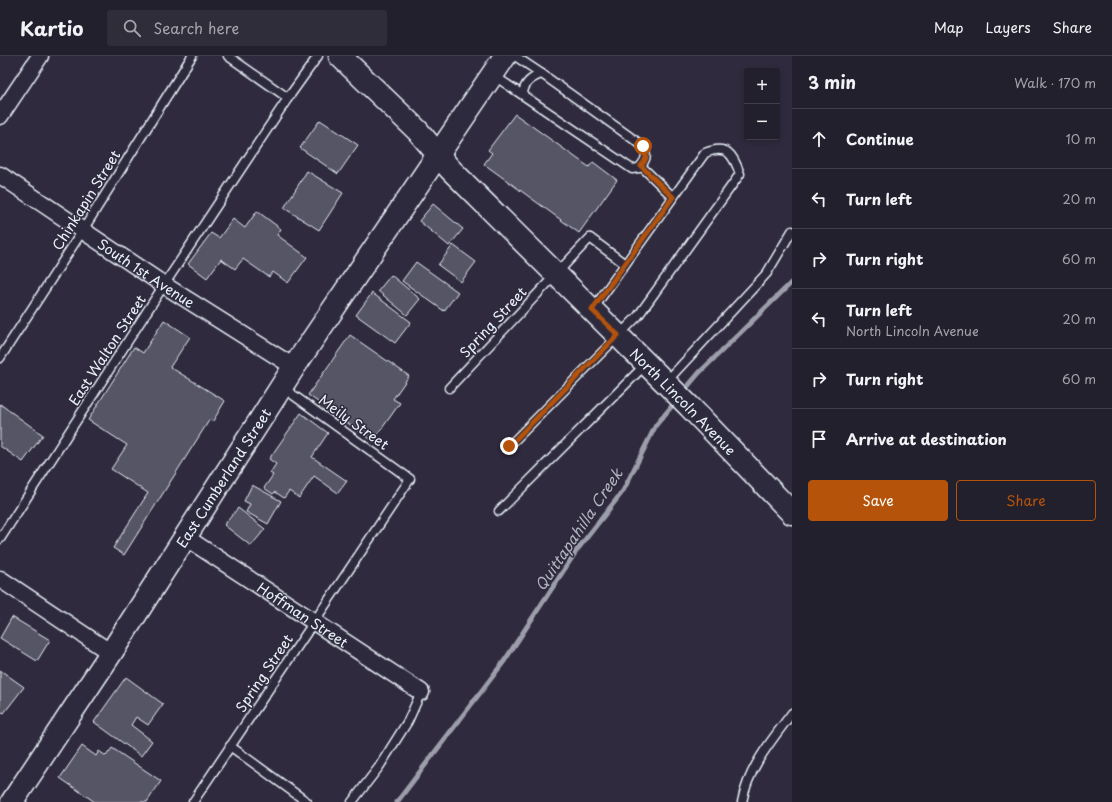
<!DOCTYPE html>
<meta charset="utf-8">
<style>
body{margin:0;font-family:"Playpen Sans",sans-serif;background:#2f2d3a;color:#f1f3f6}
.controls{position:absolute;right:12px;top:12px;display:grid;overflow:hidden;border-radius:4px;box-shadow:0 2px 6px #0003}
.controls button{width:36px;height:36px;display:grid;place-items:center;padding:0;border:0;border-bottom:1px solid #403e4a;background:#23202e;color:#f1f3f6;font:20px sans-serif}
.stop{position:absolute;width:12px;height:12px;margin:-9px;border:3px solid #b45309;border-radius:50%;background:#fff}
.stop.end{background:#b45309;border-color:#fff;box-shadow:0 1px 4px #0008}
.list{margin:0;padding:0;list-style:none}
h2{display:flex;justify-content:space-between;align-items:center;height:52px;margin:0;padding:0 16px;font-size:17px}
h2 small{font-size:13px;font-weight:400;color:#a3a3aa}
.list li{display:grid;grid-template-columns:26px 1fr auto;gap:12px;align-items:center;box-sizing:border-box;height:60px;padding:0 16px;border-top:1px solid #403e4a}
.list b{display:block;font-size:15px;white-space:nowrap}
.list p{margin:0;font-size:13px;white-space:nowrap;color:#a3a3aa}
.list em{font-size:13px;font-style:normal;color:#a3a3aa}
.actions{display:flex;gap:8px;padding:12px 16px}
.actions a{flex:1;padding:9px 0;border:1px solid #b45309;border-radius:4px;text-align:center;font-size:14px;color:#b45309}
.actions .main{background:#b45309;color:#fff}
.icon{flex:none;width:22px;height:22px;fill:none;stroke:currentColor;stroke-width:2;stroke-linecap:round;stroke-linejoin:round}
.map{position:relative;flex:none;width:792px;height:746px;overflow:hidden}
header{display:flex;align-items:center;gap:24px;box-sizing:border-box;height:56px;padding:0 20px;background:#23202e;border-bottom:1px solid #403e4a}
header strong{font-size:19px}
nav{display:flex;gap:22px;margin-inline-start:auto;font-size:14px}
.search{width:280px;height:36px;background:#2f2d3a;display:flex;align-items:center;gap:10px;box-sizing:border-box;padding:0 14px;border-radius:4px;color:#a3a3aa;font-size:15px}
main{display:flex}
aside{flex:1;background:#23202e}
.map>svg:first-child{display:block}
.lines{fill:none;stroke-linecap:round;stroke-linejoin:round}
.stream{stroke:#9c9fab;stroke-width:5}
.building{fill:#575565;stroke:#e8f1f8}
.service-casing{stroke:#e8f1f8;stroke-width:11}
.minor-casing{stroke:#e8f1f8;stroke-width:19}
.secondary-casing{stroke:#e8f1f8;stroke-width:25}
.trunk-casing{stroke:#e8f1f8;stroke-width:25}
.service{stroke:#2f2a3d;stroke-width:8}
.minor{stroke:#2f2a3d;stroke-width:16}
.secondary{stroke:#2f2a3d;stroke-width:22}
.trunk{stroke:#2f2a3d;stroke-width:22}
.route{stroke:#b45309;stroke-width:5}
.labels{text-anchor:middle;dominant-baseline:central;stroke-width:3;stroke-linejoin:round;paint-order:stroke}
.street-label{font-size:14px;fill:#e8f1f8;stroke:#2f2a3d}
.water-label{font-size:15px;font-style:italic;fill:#afb4be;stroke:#2f2a3d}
</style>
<header>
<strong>Kartio</strong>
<div class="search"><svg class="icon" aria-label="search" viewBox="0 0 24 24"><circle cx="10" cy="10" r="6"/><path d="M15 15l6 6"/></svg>Search here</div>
<nav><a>Map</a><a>Layers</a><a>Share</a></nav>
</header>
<main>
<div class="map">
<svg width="792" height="746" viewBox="0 0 792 746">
<rect width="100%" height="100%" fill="#2f2a3d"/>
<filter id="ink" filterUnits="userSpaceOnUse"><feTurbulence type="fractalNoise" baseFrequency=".025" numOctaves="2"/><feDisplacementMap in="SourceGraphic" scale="8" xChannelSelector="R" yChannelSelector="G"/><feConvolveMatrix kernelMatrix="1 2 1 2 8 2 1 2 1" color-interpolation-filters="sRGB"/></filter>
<g filter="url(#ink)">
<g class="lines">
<g class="stream">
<polyline points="683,336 699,317 792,226"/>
<polyline points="397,746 505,604 577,494 623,435 656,369 677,344"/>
</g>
</g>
<g class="building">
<polygon points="515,58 589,111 593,106 617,124 579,177 484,108 492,97 488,94"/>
<polygon points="320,64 358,89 338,118 300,92"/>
<polygon points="307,115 343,137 319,174 284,152"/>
<polygon points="433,148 463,173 449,190 419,165"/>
<polygon points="257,155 281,173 277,179 307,201 288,227 273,216 269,221 243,203 235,213 221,203 207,222 188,208 211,177 219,182 233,163 245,172"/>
<polygon points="453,189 476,206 461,226 438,209"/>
<polygon points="416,206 458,236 444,255 402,225"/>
<polygon points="391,219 420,243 407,259 378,235"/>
<polygon points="372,237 411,266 395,287 356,259"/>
<polygon points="164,264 190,281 170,311 225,345 213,365 210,363 124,499 113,492 148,437 111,413 127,389 88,364 134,291 143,297"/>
<polygon points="350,279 409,320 393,343 400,347 373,385 308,339"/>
<polygon points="0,348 43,379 23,406 0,390"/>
<polygon points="301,357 328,377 312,401 347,425 338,437 314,420 299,442 289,435 284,442 275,436 273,438 264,432 273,419 270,417 276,408 269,403"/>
<polygon points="252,429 281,445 268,468 246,456 250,448 244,445"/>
<polygon points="238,452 265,473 251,490 224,469"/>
<polygon points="12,561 50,584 37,605 0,582"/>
<polygon points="0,614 24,631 4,657 0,655"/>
<polygon points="126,621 163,648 148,669 136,661 131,669 152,685 141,700 94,666"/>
<polygon points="82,690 96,700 99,695 106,700 112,692 161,725 147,746 95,746 60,722"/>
</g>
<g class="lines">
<g class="service-casing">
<g id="service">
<polyline points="228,0 288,42"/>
<polyline points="515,0 542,18"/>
<path d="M493 19 632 113 639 112C646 104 648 100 643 90L542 18C532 21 523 28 523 39"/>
<polyline points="641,110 673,141"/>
<polyline points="0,302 83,174 192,0"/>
<polyline points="666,326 767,217 792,175"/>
<polyline points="449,332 590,182 625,208"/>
<path d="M509 390 638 260 740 118C733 98 727 88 705 97L593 253"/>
<polyline points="499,455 646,308"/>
<polyline points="0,483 164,229 288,42 318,0"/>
<polyline points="230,690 307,746"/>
<polyline points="193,746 410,423 282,331"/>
<polyline points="352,746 379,711 408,665 421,636"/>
<path d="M742 746C748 712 772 684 792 657"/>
</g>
</g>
<g class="minor-casing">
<g id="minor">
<polyline points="0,60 40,0"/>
<path id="s1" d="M0 119 164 229 294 311"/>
<path id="s2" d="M185 481 421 636"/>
<polyline points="0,523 111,597"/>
</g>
</g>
<g class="secondary-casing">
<g id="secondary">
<path id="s3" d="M340 0 418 75 450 113 689 350 792 457"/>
</g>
</g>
<g class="trunk-casing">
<g id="trunk">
<path id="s4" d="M12 746 111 597 294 311 505 0"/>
</g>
</g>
<use href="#service" class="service"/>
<use href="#minor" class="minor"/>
<use href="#secondary" class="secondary"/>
<use href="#trunk" class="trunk"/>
</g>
</g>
<g class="lines" filter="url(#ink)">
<path class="route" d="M509 390 618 279 592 254 673 141 641 110C648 102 647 98 643 90"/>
</g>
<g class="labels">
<g class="street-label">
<text transform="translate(86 144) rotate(-58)">Chinkapin Street</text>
<text stroke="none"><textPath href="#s1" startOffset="176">South 1st Avenue</textPath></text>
<text transform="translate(493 266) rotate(-47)">Spring Street</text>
<text transform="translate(107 294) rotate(-57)">East Walton Street</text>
<text stroke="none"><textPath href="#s3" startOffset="487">North Lincoln Avenue</textPath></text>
<text transform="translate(354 366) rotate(36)">Meily Street</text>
<text stroke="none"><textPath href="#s4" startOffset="387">East Cumberland Street</textPath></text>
<text stroke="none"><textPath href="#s2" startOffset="141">Hoffman Street</textPath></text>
<text transform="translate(264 617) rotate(-56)">Spring Street</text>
</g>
<g class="water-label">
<text transform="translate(578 473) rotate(-56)">Quittapahilla Creek</text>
</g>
</g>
</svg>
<div class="controls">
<button>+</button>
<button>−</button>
</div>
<div class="stop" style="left:643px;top:90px"></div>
<div class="stop end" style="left:509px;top:390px"></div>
</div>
<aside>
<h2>3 min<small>Walk · 170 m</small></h2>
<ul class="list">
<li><svg class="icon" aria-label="ahead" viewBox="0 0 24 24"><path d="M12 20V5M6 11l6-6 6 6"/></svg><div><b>Continue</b></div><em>10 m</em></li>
<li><svg class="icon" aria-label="left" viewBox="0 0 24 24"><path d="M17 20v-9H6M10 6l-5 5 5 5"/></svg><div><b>Turn left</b></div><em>20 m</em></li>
<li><svg class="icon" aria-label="right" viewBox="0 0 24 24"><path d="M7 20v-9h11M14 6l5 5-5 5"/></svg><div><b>Turn right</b></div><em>60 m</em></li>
<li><svg class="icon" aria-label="left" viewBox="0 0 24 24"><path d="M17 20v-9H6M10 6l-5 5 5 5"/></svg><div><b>Turn left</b><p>North Lincoln Avenue</p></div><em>20 m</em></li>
<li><svg class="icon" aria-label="right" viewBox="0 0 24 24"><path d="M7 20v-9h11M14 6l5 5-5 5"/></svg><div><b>Turn right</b></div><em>60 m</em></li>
<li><svg class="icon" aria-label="arrive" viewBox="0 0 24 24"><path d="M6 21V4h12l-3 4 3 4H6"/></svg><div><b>Arrive at destination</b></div></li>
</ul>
<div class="actions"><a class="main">Save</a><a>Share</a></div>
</aside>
</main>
